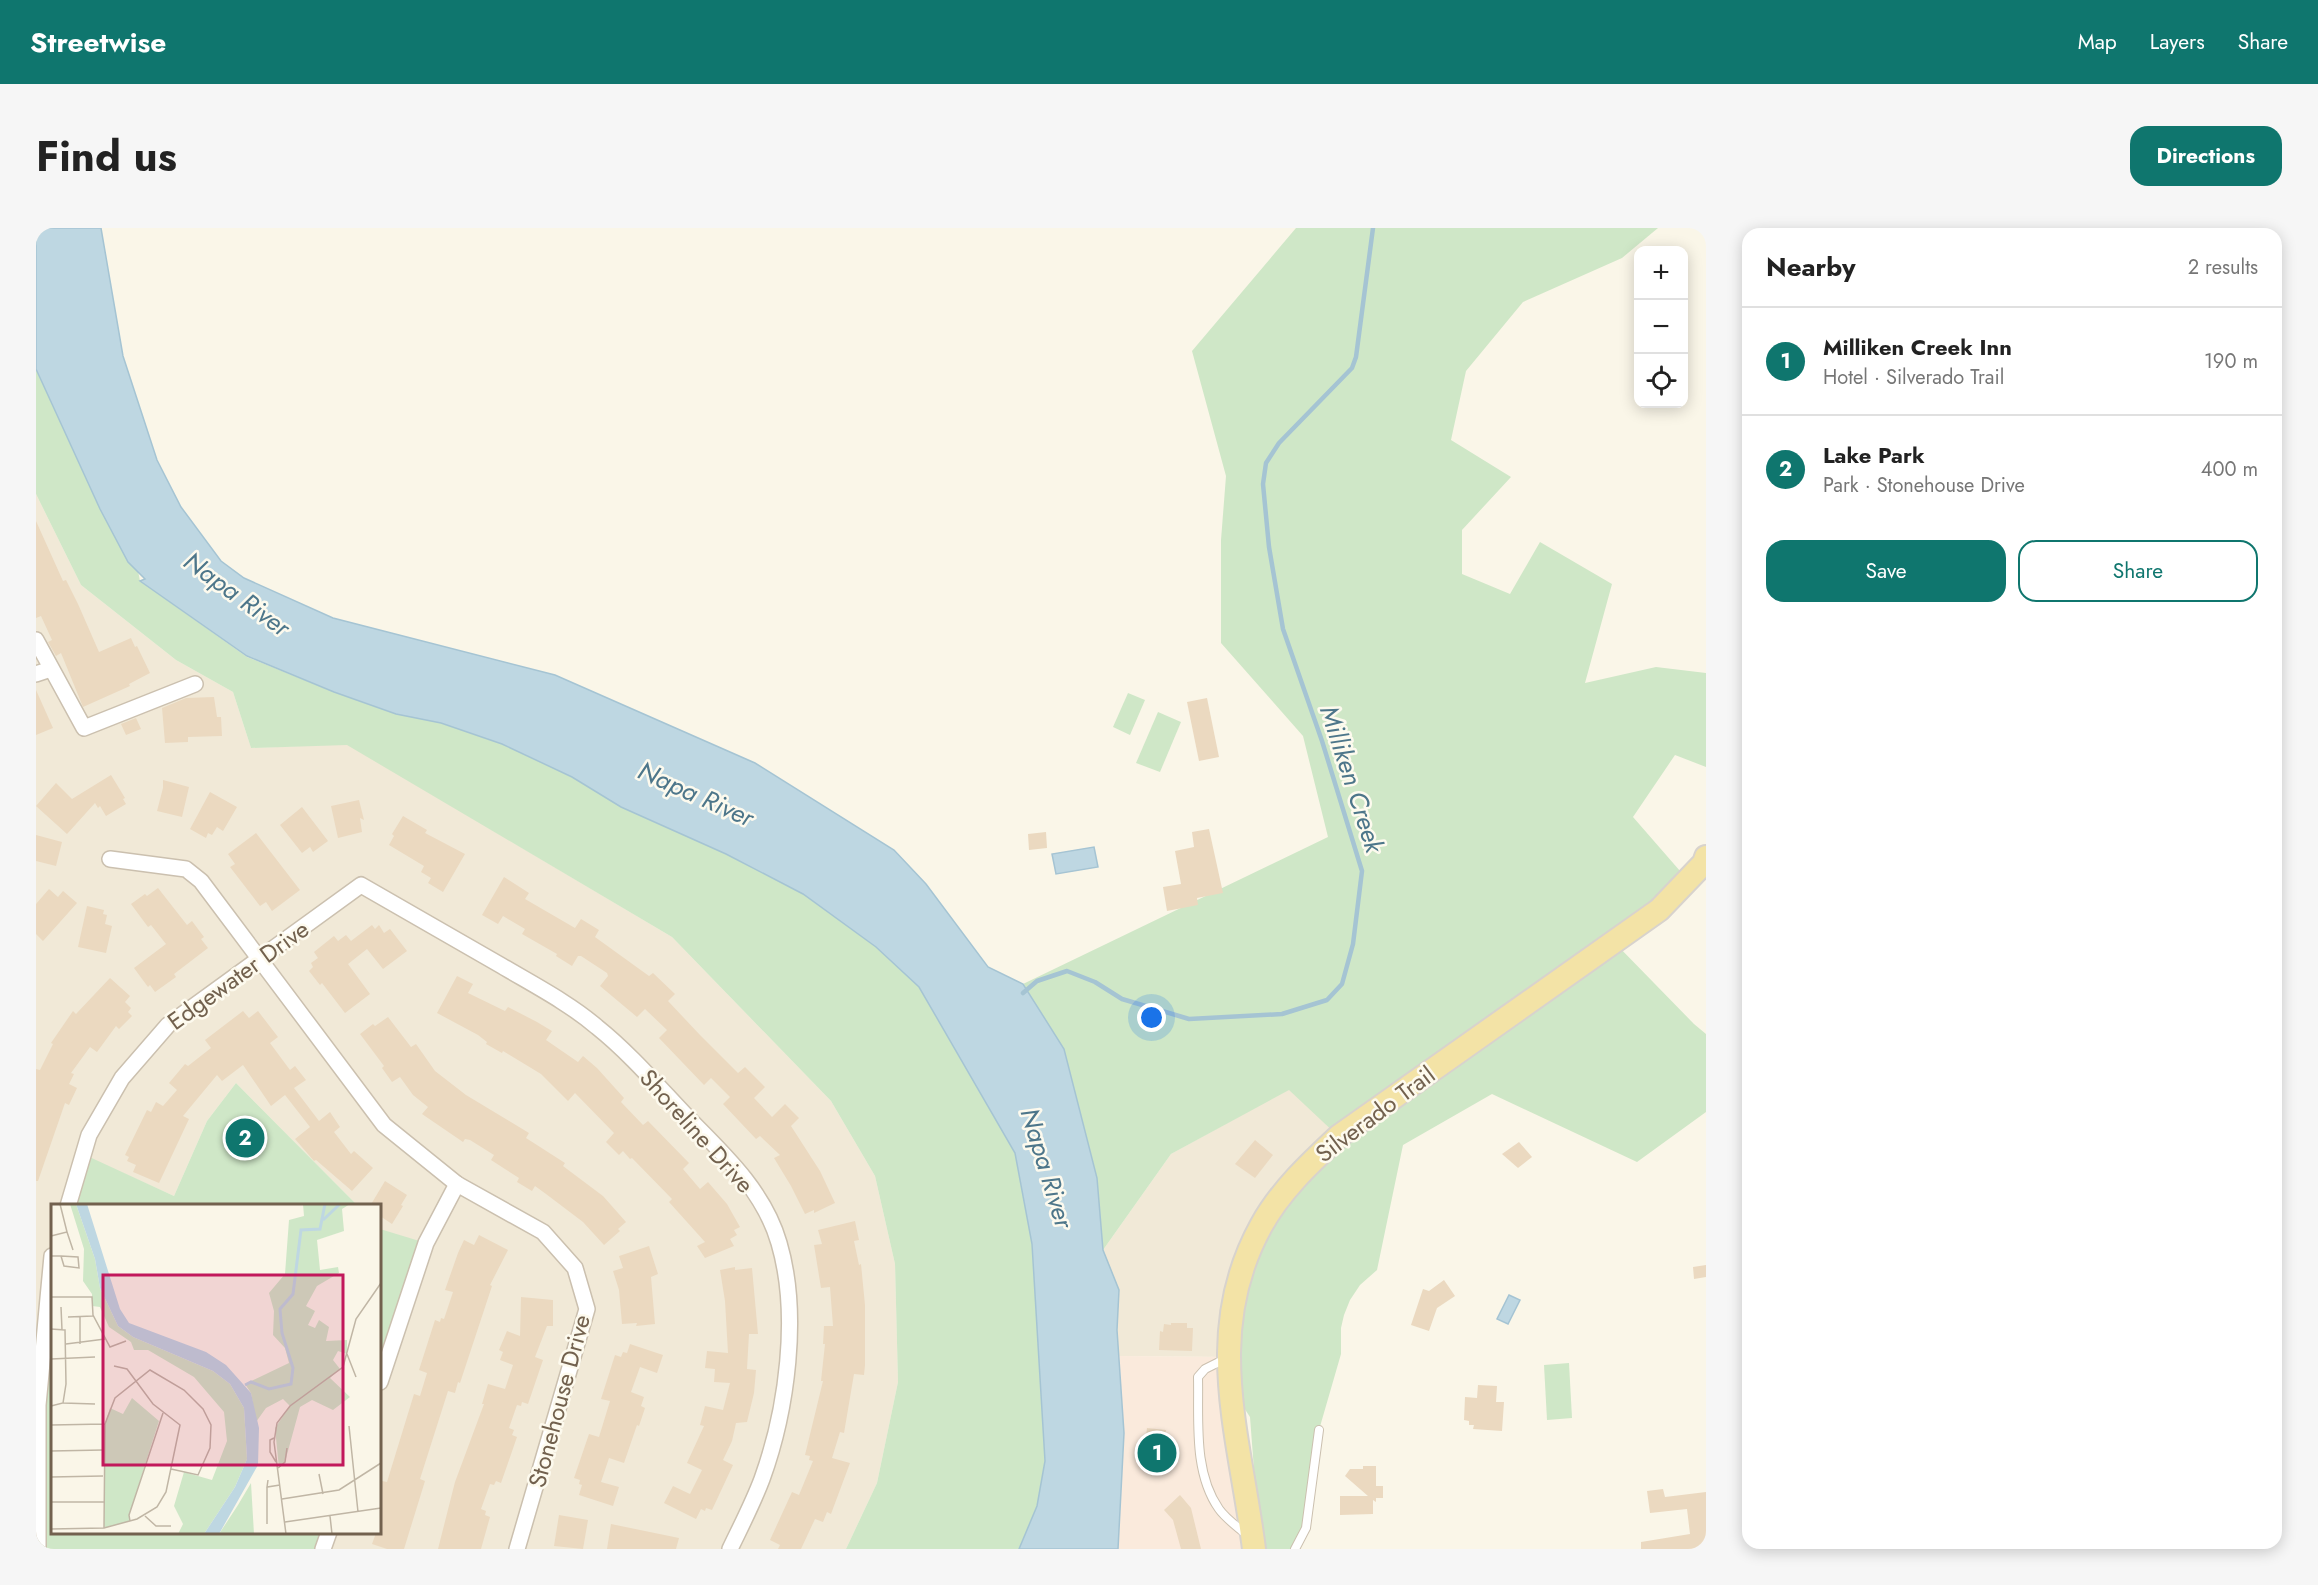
<!DOCTYPE html>
<meta charset="utf-8">
<style>
body{margin:0;font-family:Jost,sans-serif;background:#f6f6f6;color:#222}
.controls{position:absolute;right:18px;top:18px;display:grid;overflow:hidden;border-radius:12px;box-shadow:0 3px 15px #0003}
.controls button{width:54px;height:54px;display:grid;place-items:center;padding:0;border:0;border-bottom:2px solid #e0e0e0;background:#fff;color:#222;font:30px sans-serif}
.you{position:absolute;left:1116px;top:790px;width:21px;height:21px;margin:-15px;border:4px solid #fff;border-radius:50%;background:#1a73e8;box-shadow:0 0 0 9px #1a73e833}
.badge{display:grid;place-items:center;width:39px;height:39px;border-radius:50%;background:#0f766e;color:#fff;font-size:20px;font-weight:700}
.pin{position:absolute;translate:-50% -50%;border:3px solid #fff;box-shadow:0 2px 6px #0006}
.list{margin:0;padding:0;list-style:none}
h2{display:flex;justify-content:space-between;align-items:center;height:78px;margin:0;padding:0 24px;font-size:26px}
h2 small{font-size:20px;font-weight:400;color:#767676}
.list li{display:grid;grid-template-columns:39px 1fr auto;gap:18px;align-items:center;box-sizing:border-box;height:108px;padding:0 24px;border-top:2px solid #e0e0e0}
.list b{display:block;font-size:22px;white-space:nowrap}
.list p{margin:0;font-size:20px;white-space:nowrap;color:#767676}
.list em{font-size:20px;font-style:normal;color:#767676}
.actions{display:flex;gap:12px;padding:18px 24px}
.actions a{flex:1;padding:14px 0;border:2px solid #0f766e;border-radius:18px;text-align:center;font-size:21px;color:#0f766e}
.actions .main{background:#0f766e;color:#fff}
.icon{flex:none;width:33px;height:33px;fill:none;stroke:currentColor;stroke-width:2;stroke-linecap:round;stroke-linejoin:round}
.map{position:relative;flex:none;width:1670px;height:1321px;overflow:hidden;border-radius:18px}
header{display:flex;align-items:center;gap:36px;box-sizing:border-box;height:84px;padding:0 30px;background:#0f766e;color:#fff}
header strong{font-size:28px}
nav{display:flex;gap:33px;margin-inline-start:auto;font-size:21px}
.intro{display:flex;align-items:center;justify-content:space-between;box-sizing:border-box;height:144px;padding:0 36px}
h1{margin:0;font-size:42px}
.button{padding:15px 27px;border-radius:18px;background:#0f766e;color:#fff;font-size:21px;font-weight:700}
main{display:flex;gap:36px;padding:0 36px}
aside{flex:1;background:#fff;border-radius:18px;box-shadow:0 3px 15px #0003}
.map>svg:first-child{display:block}
.residential{fill:#f1e9d7}
.commercial{fill:#faeadc}
.green{fill:#cfe7c7}
.water{fill:#bed7e2;stroke:#a5c4d3;stroke-width:1.5}
.lines{fill:none;stroke-linecap:round;stroke-linejoin:round}
.stream{stroke:#a5c4d3;stroke-width:4.5}
.building{fill:#ebd9c0}
.service-casing{stroke:#cbc0af;stroke-width:10}
.minor-casing{stroke:#cbc0af;stroke-width:18}
.primary-casing{stroke:#d8d3cd;stroke-width:26}
.service{stroke:#fff;stroke-width:8}
.minor{stroke:#fff;stroke-width:15}
.primary{stroke:#f3e3a6;stroke-width:22}
.labels{text-anchor:middle;dominant-baseline:central;stroke-width:5;stroke-linejoin:round;paint-order:stroke}
.street-label{font-size:24px;fill:#72614e;stroke:#fdfaee}
.water-label{font-size:26px;font-style:italic;fill:#4d768a;stroke:#fdfaee}
.inset-river{fill:none;stroke:#bed7e2;stroke-width:3}
.inset-road{fill:none;stroke:#c0b6a5;stroke-width:1.5}
.view{fill:#c2185b;fill-opacity:0.15;stroke:#c2185b;stroke-width:3}
.inset-edge{fill:none;stroke:#72614e;stroke-width:3}
</style>
<header>
<strong>Streetwise</strong>
<nav><a>Map</a><a>Layers</a><a>Share</a></nav>
</header>
<div class="intro"><h1>Find us</h1><a class="button">Directions</a></div>
<main>
<div class="map">
<svg width="1670" height="1321" viewBox="0 0 1670 1321">
<rect width="100%" height="100%" fill="#faf6e8"/>
<g class="residential">
<polygon points="0,266 45,357 140,432 197,464 215,520 311,516 636,709 795,873 839,948 859,1036 862,1154 841,1255 810,1321 287,1321 293,1305 344,1304 344,978 321,977 200,855 171,893 138,968 47,927 32,977 16,978 16,1028 0,1321"/>
<polygon points="1253,861 1303,908 1193,1129 1083,1128 1081,1102 1067,1022 1135,926"/>
</g>
<polygon class="commercial" points="1083,1128 1193,1129 1218,1321 1082,1321 1088,1205"/>
<g class="green">
<polygon points="1260,0 1622,0 1586,30 1487,74 1430,143 1415,212 1475,249 1426,302 1426,346 1474,366 1504,314 1576,356 1549,455 1620,439 1670,445 1670,539 1639,527 1597,589 1651,651 1578,714 1658,796 1670,806 1670,884 1601,934 1456,866 1367,917 1341,1042 1324,1057 1314,1072 1308,1087 1305,1100 1305,1126 1283,1202 1270,1300 1259,1321 1224,1321 1214,1189 1193,1157 1211,1027 1302,908 1253,862 1135,926 1067,1022 1061,950 1028,821 987,756 1292,609 1267,508 1185,415 1185,312 1190,248 1156,123"/>
<polygon points="0,141 36,219 95,307 104,353 211,429 298,464 360,486 405,495 466,516 536,549 585,579 690,626 767,666 840,719 883,759 979,925 996,1016 1009,1233 1001,1278 983,1321 810,1321 841,1255 862,1154 859,1036 839,948 795,873 636,709 311,517 215,520 197,464 140,432 45,357 0,266"/>
<polygon points="1092,465 1109,472 1094,507 1077,499"/>
<polygon points="1122,484 1145,494 1124,544 1100,535"/>
<polygon points="200,855 321,977 32,978 47,926 138,968 171,893"/>
<polygon points="344,1001 390,1015 344,1160"/>
<polygon points="16,1028 16,1304 297,1305 292,1321 2,1321"/>
<polygon points="1533,1135 1536,1190 1511,1192 1508,1137"/>
</g>
<g class="water">
<polygon points="0,0 65,0 87,128 121,232 145,279 185,333 208,350 297,390 519,447 719,535 858,622 890,656 952,739 987,756 1028,821 1061,950 1067,1022 1083,1062 1081,1102 1088,1205 1082,1321 983,1321 1001,1278 1009,1233 996,1016 979,925 883,759 840,719 767,666 690,626 585,579 536,549 466,516 405,495 360,486 298,464 211,428 104,353 109,351 92,334 64,281 0,141"/>
<polygon points="1058,619 1062,639 1020,646 1016,626"/>
<polygon points="1473,1067 1484,1072 1472,1096 1461,1091"/>
</g>
<g class="lines">
<polyline class="stream" points="987,765 1001,753 1031,743 1059,754 1086,771 1153,791 1246,786 1291,772 1306,756 1317,716 1326,643 1286,513 1247,401 1233,319 1227,256 1230,235 1243,215 1316,140 1320,129 1337,0"/>
</g>
<g class="building">
<polygon points="0,293 27,353 30,352 42,376 63,424 95,410 99,419 101,418 114,445 93,456 94,458 47,479 25,425 20,428 12,414 16,412 5,388 0,390"/>
<polygon points="0,462 17,500 0,507"/>
<polygon points="178,469 181,489 185,489 186,508 152,509 152,514 129,515 126,480 150,470"/>
<polygon points="1171,470 1183,529 1163,533 1151,474"/>
<polygon points="100,490 105,501 90,507 85,496"/>
<polygon points="75,547 89,570 87,571 90,576 70,588 64,578 62,580 59,575 31,606 0,578 20,555 36,571"/>
<polygon points="127,552 153,559 146,589 121,583 127,560"/>
<polygon points="174,564 201,579 187,603 181,599 176,607 172,605 170,610 154,601"/>
<polygon points="323,572 328,592 324,590 326,604 302,610 295,578"/>
<polygon points="266,579 292,613 277,624 274,619 266,625 244,597"/>
<polygon points="367,588 391,602 389,605 429,626 407,664 392,655 395,650 385,644 388,638 353,617 358,608 356,606"/>
<polygon points="1173,601 1187,665 1161,670 1162,677 1131,683 1127,659 1145,656 1139,623 1158,619 1156,604"/>
<polygon points="1010,604 1011,620 993,622 992,606"/>
<polygon points="220,605 264,662 236,683 230,674 224,678 194,639 199,636 192,626"/>
<polygon points="0,607 26,614 20,638 0,633"/>
<polygon points="468,649 493,665 489,671 539,700 545,691 563,702 559,709 613,748 617,745 639,766 632,773 664,807 702,845 709,839 729,859 718,870 736,889 749,876 763,890 755,898 784,943 799,975 778,985 778,982 769,986 755,958 738,930 744,927 724,908 720,911 687,876 694,869 675,850 668,857 623,810 631,802 609,781 601,789 564,758 572,748 571,745 545,728 542,728 536,738 520,728 521,726 486,706 489,701 467,688 462,696 446,687"/>
<polygon points="122,660 151,697 156,693 168,709 165,711 172,720 138,746 140,749 119,764 114,757 112,759 98,740 130,716 115,697 112,699 95,676 109,666 111,668"/>
<polygon points="13,661 22,669 27,663 41,675 7,713 0,706 0,676"/>
<polygon points="51,678 68,682 67,686 71,687 69,696 76,698 70,725 42,719"/>
<polygon points="336,697 339,701 343,697 348,705 354,701 371,723 347,741 331,721 312,736 334,766 309,785 286,755 284,757 273,743 277,739 275,735 282,730 278,724 298,708 302,713 310,707 315,713"/>
<polygon points="421,748 437,756 432,765 469,783 472,779 501,794 516,803 510,812 542,834 547,828 561,840 588,870 585,874 607,897 612,893 653,935 647,941 664,961 672,954 691,976 704,999 698,1002 701,1007 694,1011 698,1018 669,1030 661,1018 669,1014 633,974 636,971 596,930 594,931 587,923 583,927 570,914 578,905 539,865 532,873 505,846 467,823 466,825 450,816 451,814 442,807 401,785"/>
<polygon points="74,750 94,768 89,774 95,780 92,784 96,788 83,801 80,798 61,824 54,819 35,845 38,846 33,856 41,860 33,877 29,875 2,953 0,953 0,841 4,842 17,816 15,815 37,783 40,786"/>
<polygon points="207,783 213,790 222,783 242,809 234,815 254,842 259,838 270,852 258,860 283,893 294,884 304,899 298,904 315,926 318,923 337,940 316,963 280,932 278,933 259,911 274,899 249,867 235,878 207,837 186,853 181,847 147,888 153,891 123,955 97,944 100,937 91,933 93,929 89,927 111,882 115,884 120,874 127,878 141,862 133,855 149,836 152,838 175,820 169,812"/>
<polygon points="352,789 375,819 380,816 399,843 430,867 493,905 490,910 529,935 527,938 567,968 590,994 582,1001 584,1003 568,1017 547,994 510,966 499,958 496,963 481,954 483,950 455,932 458,927 434,912 429,911 427,914 386,886 392,879 377,867 364,849 356,854 346,840 348,838 324,806 337,796 339,798"/>
<polygon points="1219,912 1237,927 1219,950 1199,936"/>
<polygon points="1483,914 1496,929 1482,940 1466,926"/>
<polygon points="349,953 371,967 365,977 367,978 356,996 344,988 344,978 334,978"/>
<polygon points="819,993 823,1012 818,1013 823,1037 825,1036 829,1077 829,1137 828,1147 818,1146 808,1205 804,1204 796,1230 814,1235 795,1286 791,1284 787,1294 779,1291 765,1321 742,1321 744,1317 734,1312 756,1264 763,1267 777,1233 773,1232 774,1228 769,1227 787,1153 785,1153 789,1116 787,1116 788,1098 797,1098 794,1059 785,1060 778,1017 786,1016 782,1002"/>
<polygon points="443,1007 472,1022 454,1057 456,1058 424,1155 422,1154 419,1165 412,1163 384,1251 389,1253 368,1321 351,1321 336,1316 340,1305 344,1305 344,1261 346,1253 351,1254 378,1166 384,1168 391,1145 383,1142 399,1092 404,1094 405,1090 408,1091 417,1064 409,1062 422,1025 428,1012 438,1017"/>
<polygon points="613,1018 622,1046 615,1049 619,1096 600,1098 601,1095 586,1096 583,1062 577,1043 587,1040 583,1028"/>
<polygon points="1670,1037 1670,1049 1658,1051 1657,1039"/>
<polygon points="699,1039 699,1042 716,1040 722,1106 713,1106 711,1141 720,1142 718,1165 711,1194 700,1195 696,1213 687,1232 697,1237 676,1282 670,1280 669,1283 665,1281 660,1291 628,1275 637,1258 654,1266 666,1242 651,1235 668,1198 664,1197 669,1178 687,1182 694,1155 678,1154 679,1141 669,1140 671,1123 692,1125 689,1073 684,1042"/>
<polygon points="1408,1052 1419,1068 1401,1080 1393,1103 1375,1097 1387,1061 1393,1063"/>
<polygon points="485,1069 517,1072 517,1098 511,1098 499,1129 507,1132 492,1176 486,1174 485,1178 481,1177 473,1200 478,1202 476,1207 481,1209 465,1255 460,1253 458,1257 454,1256 445,1281 450,1283 449,1287 454,1289 445,1321 402,1321 419,1254 448,1176 446,1176 452,1156 469,1161 477,1137 464,1132 467,1124 463,1122 471,1103 484,1108"/>
<polygon points="1135,1095 1151,1095 1151,1100 1157,1100 1156,1123 1123,1122 1124,1103 1127,1104 1128,1096 1135,1097"/>
<polygon points="594,1116 627,1127 621,1145 604,1139 595,1164 608,1169 605,1178 609,1180 603,1198 601,1197 588,1235 573,1230 565,1254 583,1259 577,1278 543,1267 546,1257 543,1256 544,1252 538,1250 553,1206 563,1209 574,1173 565,1171 579,1127 585,1129 587,1124 591,1125"/>
<polygon points="1442,1157 1461,1158 1460,1174 1468,1174 1466,1203 1437,1201 1438,1197 1433,1197 1433,1193 1428,1192 1429,1169 1441,1170"/>
<polygon points="1111,1200 1130,1202 1129,1212 1136,1213 1133,1239 1107,1236"/>
<polygon points="1327,1238 1340,1238 1340,1258 1347,1258 1347,1270 1340,1270 1340,1274 1337,1272 1337,1286 1304,1287 1304,1268 1332,1268 1309,1248 1314,1241 1327,1241"/>
<polygon points="1627,1261 1629,1269 1670,1264 1670,1321 1605,1321 1605,1314 1654,1306 1651,1281 1614,1285 1611,1263"/>
<polygon points="1144,1267 1155,1280 1165,1321 1145,1321 1137,1292 1128,1282"/>
<polygon points="523,1287 552,1292 547,1321 518,1318"/>
<polygon points="575,1296 643,1310 640,1321 571,1321"/>
</g>
<g class="lines">
<g class="service-casing">
<g id="service">
<path d="M1189 1131 1169 1141 1162 1149C1163 1192 1157 1244 1183 1281 1190 1291 1202 1299 1211 1307"/>
<polyline points="1259,1321 1270,1300 1283,1202"/>
</g>
</g>
<g class="minor-casing">
<g id="minor">
<polyline points="0,412 48,500 159,456"/>
<polyline points="0,446 15,441"/>
<polyline points="74,631 150,641 165,653 348,897 421,956 507,1004 539,1040 551,1081 481,1321"/>
<path d="M32 978 53 907 86 850 132 797 325 657C372 684 419 711 466 738 498 757 533 775 561 799 596 827 626 863 657 895 692 930 729 966 743 1015 764 1086 751 1182 726 1251 717 1275 705 1298 694 1321"/>
<polyline points="344,1154 390,1015 421,956"/>
<polyline points="2,1321 2,1177 16,1028"/>
<polyline points="287,1321 293,1304"/>
</g>
</g>
<g class="primary-casing">
<path id="primary" d="M1218 1321C1204 1209 1166 1105 1225 998 1244 963 1274 935 1303 908L1623 682 1668 635 1670 629"/>
</g>
<use href="#service" class="service"/>
<use href="#minor" class="minor"/>
<use href="#primary" class="primary"/>
</g>
<g class="labels">
<g class="street-label">
<text transform="translate(202 747) rotate(-36)">Edgewater Drive</text>
<text transform="translate(1339 886) rotate(-37)">Silverado Trail</text>
<text transform="translate(661 903) rotate(48)">Shoreline Drive</text>
<text transform="translate(523 1173) rotate(-75)">Stonehouse Drive</text>
</g>
<g class="water-label">
<text transform="translate(201 366) rotate(36)">Napa River</text>
<text transform="translate(1316 551) rotate(72)">Milliken Creek</text>
<text transform="translate(660 566) rotate(24)">Napa River</text>
<text transform="translate(1011 940) rotate(73)">Napa River</text>
</g>
</g>
<g transform="translate(15 976)">
<rect width="330" height="330" fill="#faf6e8"/>
<path d="M19 0H25L44 55 49 84 67 122 82 133 162 167 179 180 193 204 196 255 184 283 153 330H127L132 320 123 302 133 268 161 276 176 237 173 208 143 173 97 146H83L80 138 58 123 49 103 41 102V90L32 77 33 45ZM252 0H299L291 5 293 27 266 36 269 66 287 63 288 69 266 82 255 102 264 107 257 121 264 124 268 116 278 123 275 137 296 136V150L287 147 282 156 289 165 279 174 299 193 282 206 261 196 249 203 234 258 228 264 224 224 239 202 232 195 215 204 205 218 200 189 194 180 238 159 234 144 222 131 223 107 218 89 234 70 238 16 253 12ZM81 194 108 217 78 311 79 317 53 324 54 220 59 204 72 210ZM200 279 203 330H168L187 301Z" fill="#cfe7c7"/>
<path d="M25 0H36L69 105 78 119 155 148 175 161 200 189 208 224 207 261 168 330H153L184 283 196 255 193 204 179 180 162 167 82 133 67 122 49 84 44 55Z" fill="#bed7e2"/>
<path class="inset-river" d="M272 16 289 0M194 181 200 178 218 185 240 180 242 164 231 129 229 105 242 90 250 26 269 25 274 0"/>
<path class="inset-road" d="M16 28 22 46M0 32 16 28 9 0M0 52H10L27 53 28 64 13 62 10 52M0 93H41L42 111 59 143 75 137M10 103 11 126M17 113 42 112M0 125 14 126 15 180 12 199 0 202M15 140 54 135M29 140V113M296 150 305 173M0 155 44 153M12 199 44 200M0 221 54 220M298 222 307 308M223 234 219 236V248L225 258M0 247 52 246M227 264 234 258 236 244M268 270 272 290M0 273 52 272M217 276 216 283 229 281M216 283V320M231 295 288 286 330 259M0 298H53M94 312 105 322H120M279 312 281 330M79 317 78 311 112 209M234 318 330 304M53 324 54 220 64 194 99 166 133 186 152 205 160 221 159 244 147 271 120 265M0 325 53 324 86 315 106 303 115 288 129 221 102 200 76 165 63 162M235 330 223 238 226 219 239 202 292 163 305 115 330 79"/>
<path class="view" d="M52 71H292V261H52Z"/>
<rect width="330" height="330" class="inset-edge"/>
</g>
</svg>
<div class="controls">
<button>+</button>
<button>−</button>
<button><svg class="icon" aria-label="locate" viewBox="0 0 24 24"><circle cx="12" cy="12" r="6"/><path d="M12 2v4M12 18v4M2 12h4M18 12h4"/></svg></button>
</div>
<div class="you"></div>
<div class="pin badge" style="left:1121px;top:1225px">1</div>
<div class="pin badge" style="left:209px;top:910px">2</div>
</div>
<aside>
<h2>Nearby<small>2 results</small></h2>
<ul class="list">
<li><span class="badge">1</span><div><b>Milliken Creek Inn</b><p>Hotel · Silverado Trail</p></div><em>190 m</em></li>
<li><span class="badge">2</span><div><b>Lake Park</b><p>Park · Stonehouse Drive</p></div><em>400 m</em></li>
</ul>
<div class="actions"><a class="main">Save</a><a>Share</a></div>
</aside>
</main>
